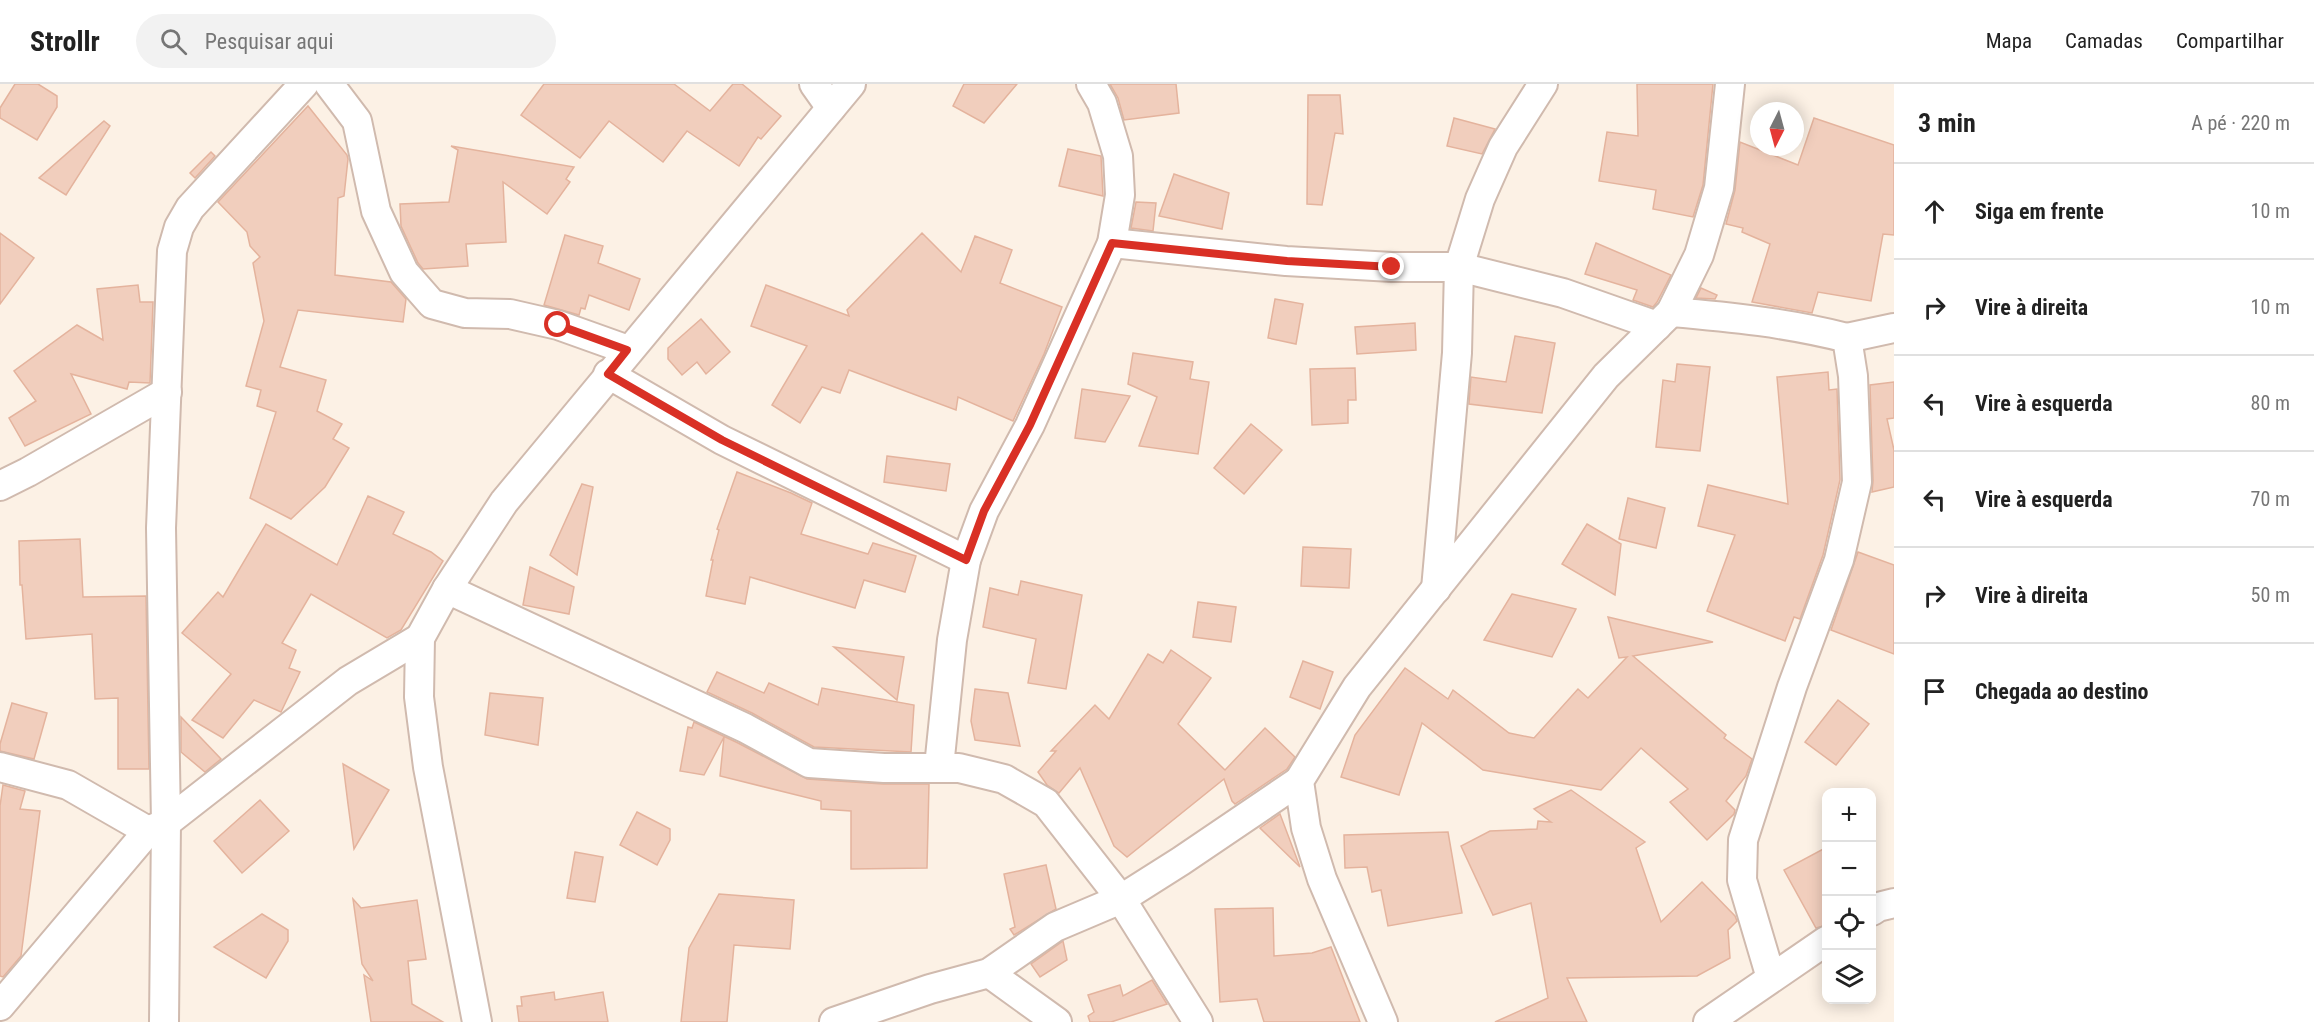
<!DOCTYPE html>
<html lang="pt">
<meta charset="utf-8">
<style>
body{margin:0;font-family:"Roboto Condensed",sans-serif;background:#f2f2f2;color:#222}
.controls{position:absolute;right:18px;bottom:18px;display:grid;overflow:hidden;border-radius:12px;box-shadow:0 3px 15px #0003}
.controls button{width:54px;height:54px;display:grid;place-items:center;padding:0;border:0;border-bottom:2px solid #e0e0e0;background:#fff;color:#222;font:30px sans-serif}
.compass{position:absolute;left:1750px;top:18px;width:54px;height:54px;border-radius:50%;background:#fff;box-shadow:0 3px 15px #0003;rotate:186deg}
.stop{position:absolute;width:18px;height:18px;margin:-14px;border:4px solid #d93025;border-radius:50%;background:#fff}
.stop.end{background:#d93025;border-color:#fff;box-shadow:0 2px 6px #0008}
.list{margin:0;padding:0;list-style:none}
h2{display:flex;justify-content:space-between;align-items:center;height:78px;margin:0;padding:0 24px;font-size:26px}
h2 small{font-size:20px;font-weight:400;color:#767676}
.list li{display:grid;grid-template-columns:39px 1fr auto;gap:18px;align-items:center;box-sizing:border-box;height:96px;padding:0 24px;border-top:2px solid #e0e0e0}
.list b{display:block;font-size:22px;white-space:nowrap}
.list em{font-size:20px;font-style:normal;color:#767676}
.icon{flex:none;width:33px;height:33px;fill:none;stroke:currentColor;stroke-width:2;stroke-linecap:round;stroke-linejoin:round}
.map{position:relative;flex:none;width:1894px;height:938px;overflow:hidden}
header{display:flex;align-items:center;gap:36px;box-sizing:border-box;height:84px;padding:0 30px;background:#fff;border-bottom:2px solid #e0e0e0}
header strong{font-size:28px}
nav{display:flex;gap:33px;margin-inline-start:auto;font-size:21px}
.search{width:420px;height:54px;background:#f2f2f2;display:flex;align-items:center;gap:15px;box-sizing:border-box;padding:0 21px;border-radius:33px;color:#767676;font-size:22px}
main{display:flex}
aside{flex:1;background:#fff}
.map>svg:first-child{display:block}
.building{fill:#f1cebd;stroke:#e4b39d;stroke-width:1.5}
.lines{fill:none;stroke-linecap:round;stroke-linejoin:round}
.minor-casing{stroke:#d0baae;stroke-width:32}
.minor{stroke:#fff;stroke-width:28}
.route{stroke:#d93025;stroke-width:8}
</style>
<header>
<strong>Strollr</strong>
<div class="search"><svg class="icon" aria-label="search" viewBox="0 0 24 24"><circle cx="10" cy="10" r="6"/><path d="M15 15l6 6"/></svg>Pesquisar aqui</div>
<nav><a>Mapa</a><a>Camadas</a><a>Compartilhar</a></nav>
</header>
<main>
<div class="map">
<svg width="1894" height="938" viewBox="0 0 1894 938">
<rect width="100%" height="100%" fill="#fcf1e5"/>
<g class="building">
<polygon points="15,0 38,0 57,12 57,23 37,56 0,34 0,24"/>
<polygon points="544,0 674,0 710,27 733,0 742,0 781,32 761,55 758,53 739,82 687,47 663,78 609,37 580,74 521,31"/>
<polygon points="964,0 1017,0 984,39 953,22"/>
<polygon points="1110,0 1176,0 1179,29 1124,36 1118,14"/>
<polygon points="1637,0 1713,0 1703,101 1693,133 1653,125 1656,106 1599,97 1607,48 1638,52"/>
<polygon points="1308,11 1340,11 1343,50 1335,49 1322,121 1307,120"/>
<polygon points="308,22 347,71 348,75 344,112 338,114 335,191 391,198 406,215 403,238 298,226 280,283 326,296 317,327 342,340 333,355 349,364 325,403 291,435 250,414 276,328 257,322 261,306 246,302 264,237 253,179 260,173 250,162 247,148 218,118"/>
<polygon points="1454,34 1495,45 1482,70 1447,62"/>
<polygon points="1814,34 1894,61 1894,151 1883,150 1871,217 1818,208 1812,229 1752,218 1770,160 1742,148 1743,144 1726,140 1735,106 1740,58 1798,81"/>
<polygon points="104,37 110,42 66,111 39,94"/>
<polygon points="451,62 574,83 566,95 570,98 547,130 503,98 506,158 466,160 468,182 423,185 418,179 401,142 400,120 449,118 458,66"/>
<polygon points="1068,65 1101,72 1103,112 1059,102"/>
<polygon points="211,68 215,72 195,94 190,89"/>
<polygon points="1174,90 1229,109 1222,145 1159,132"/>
<polygon points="1136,118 1156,119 1153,147 1131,144"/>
<polygon points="0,149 34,174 0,220"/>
<polygon points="922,149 961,188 975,152 1012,166 1000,199 1062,223 1044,270 1013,337 958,313 956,326 849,286 840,309 822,303 800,339 772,321 807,262 751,242 766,201 849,232 847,226"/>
<polygon points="565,151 603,162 598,179 640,195 629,226 589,211 585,225 581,224 579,231 544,221"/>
<polygon points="1596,159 1671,191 1657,218 1653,223 1633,216 1637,206 1585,190"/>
<polygon points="138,201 140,218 153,218 150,299 129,298 127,305 71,290 91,330 25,362 9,334 36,317 14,287 77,241 103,256 97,205"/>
<polygon points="1701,204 1717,211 1715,215 1696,214"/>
<polygon points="1275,215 1303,220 1296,260 1268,254"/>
<polygon points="701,235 730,268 706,290 697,278 682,291 668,275 668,264"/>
<polygon points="1415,239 1416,266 1357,270 1355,243"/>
<polygon points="1515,252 1555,259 1542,329 1469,320 1471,293 1506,298"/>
<polygon points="1133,269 1193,278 1190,295 1209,298 1198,370 1139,362 1157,313 1128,300"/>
<polygon points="1677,280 1710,283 1700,367 1656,363 1663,296 1675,298"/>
<polygon points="1355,284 1356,316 1348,316 1348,339 1312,341 1310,285"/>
<polygon points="1828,288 1829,306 1837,305 1840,396 1823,471 1800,535 1794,533 1785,557 1707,527 1735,451 1698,442 1708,401 1788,420 1777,293"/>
<polygon points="1894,298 1894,334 1887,335 1894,366 1894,403 1872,408 1873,397 1870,301"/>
<polygon points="1082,305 1130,312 1105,358 1075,354"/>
<polygon points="1251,340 1282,366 1244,410 1214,384"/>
<polygon points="887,372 950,380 946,407 884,398"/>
<polygon points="737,388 791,409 812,419 801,450 868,470 873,459 916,472 905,508 864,496 855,524 750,493 745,520 706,512 713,476 711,476 719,446 717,445"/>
<polygon points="582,400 593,403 577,491 550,471"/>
<polygon points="368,412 404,428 393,450 431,468 443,477 401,546 387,554 311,510 282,559 296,566 289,584 300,588 281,628 254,616 223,654 192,636 231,590 182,549 218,508 223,513 266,440 337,481"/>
<polygon points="1628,414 1665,424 1656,464 1619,455"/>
<polygon points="1587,440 1621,460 1615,511 1562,480"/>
<polygon points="80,455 83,513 146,512 149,685 118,685 118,614 95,615 92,550 26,555 22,501 20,501 19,457"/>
<polygon points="1303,463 1351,465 1349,504 1301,502"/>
<polygon points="1858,468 1894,481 1894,570 1831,546"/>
<polygon points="530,483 574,503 569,530 523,521"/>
<polygon points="1021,497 1082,511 1066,605 1028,599 1036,555 983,543 990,504 1018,511"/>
<polygon points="1512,510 1576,525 1552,573 1484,556"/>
<polygon points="1198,518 1236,523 1231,558 1193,553"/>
<polygon points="1608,533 1713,558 1633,572 1726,651 1724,654 1752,675 1746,692 1726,717 1735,726 1734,730 1707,756 1670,718 1688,705 1641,664 1601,706 1483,686 1422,639 1399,711 1341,693 1355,651 1405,584 1448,615 1453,606 1509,649 1534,654 1578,605 1588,614 1627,573 1619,574"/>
<polygon points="834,563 904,573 897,616"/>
<polygon points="1171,566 1211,594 1178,640 1225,686 1265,644 1295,673 1287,685 1235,720 1232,717 1224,695 1127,773 1114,762 1080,684 1059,709 1047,701 1038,688 1056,667 1051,667 1095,621 1109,635 1148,570 1163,579"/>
<polygon points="1303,577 1333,588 1320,625 1290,613"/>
<polygon points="717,588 764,609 769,599 818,621 822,604 914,621 911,668 814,663 752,629 707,608"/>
<polygon points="975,605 1008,609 1020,662 975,656 971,637"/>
<polygon points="490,609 543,614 538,661 485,651"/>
<polygon points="1838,616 1869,640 1836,681 1805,658"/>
<polygon points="12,619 47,629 34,675 0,667 0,660"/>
<polygon points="181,633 221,675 205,688 181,668"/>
<polygon points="694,638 738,659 807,695 883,700 929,700 927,784 851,785 851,727 821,725 821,717 720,692 724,653 704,691 680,687 688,643 692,644"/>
<polygon points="343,680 389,706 354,765 348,720"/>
<polygon points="3,701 25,707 20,725 40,727 21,872 3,893 0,892 0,722"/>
<polygon points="1571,706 1645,758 1636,764 1661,838 1702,798 1735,832 1737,837 1728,846 1730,874 1697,892 1567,894 1587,938 1495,938 1548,914 1531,819 1493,831 1461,762 1490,747 1537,745 1538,737 1551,738 1534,725"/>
<polygon points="260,716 289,747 242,789 214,757"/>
<polygon points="637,728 670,745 670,756 657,781 620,761"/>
<polygon points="1280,730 1300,783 1260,744"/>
<polygon points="1448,748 1462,829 1388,842 1381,806 1372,808 1367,783 1345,784 1344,751"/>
<polygon points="1827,763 1827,841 1816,844 1784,786"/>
<polygon points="575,768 603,773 595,818 567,814"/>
<polygon points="1046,781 1056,825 1014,851 1010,845 1015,843 1004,790"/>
<polygon points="719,810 794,816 790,865 734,861 727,938 681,938 689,864"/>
<polygon points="353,815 361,824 417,816 426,875 408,877 412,920 443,938 371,938 364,891 373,897 362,880"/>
<polygon points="1273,824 1274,872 1312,869 1331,863 1360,938 1264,938 1257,915 1220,918 1215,825"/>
<polygon points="262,830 288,846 288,857 266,894 214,863"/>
<polygon points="1063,857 1067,876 1040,893 1031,880"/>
<polygon points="1152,896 1167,920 1111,938 1090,938 1088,932 1094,928 1088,911 1120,901 1123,912"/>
<polygon points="554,908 555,916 603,908 608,938 519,938 517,922 522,922 521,913"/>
</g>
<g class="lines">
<g class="minor-casing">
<g id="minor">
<polyline points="329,0 357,37 376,127 404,188 432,220 465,229 510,230 558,241 628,266"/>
<polyline points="814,0 831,24"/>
<polyline points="1112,159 1286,177 1392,183 1459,183 1563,209 1657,242"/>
<path d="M1671 228C1731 233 1789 239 1847 254L1853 292 1857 398 1839 476 1792 603 1743 756 1742 796 1771 894"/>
<polyline points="1847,254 1894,244"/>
<polyline points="608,290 722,356 966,476"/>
<polyline points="0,402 28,388 167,308"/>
<polyline points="447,505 745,644 809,679 884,684 959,684 1004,695 1046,719 1121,815 1198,938"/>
<polyline points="1436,505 1457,269 1459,183 1480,115 1503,63 1543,0"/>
<polyline points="0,683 68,701 148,747"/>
<polyline points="939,683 952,556 966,476 984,427 1030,341 1112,159 1120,111 1118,72 1102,19 1091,0"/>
<polyline points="1872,827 1878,823 1894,819"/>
<polyline points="989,889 1057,938"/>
<polyline points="0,922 148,747 166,739 348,597 420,554"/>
<polyline points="164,938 166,739 161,444 172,167 179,143 190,124 304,0"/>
<polyline points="477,938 428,683 419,613 420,554 447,505 504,418 851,0"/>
<polyline points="834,938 930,905 989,889 1055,843 1121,815 1181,777 1299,697"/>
<polyline points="1383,938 1322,795 1306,744 1299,697 1357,603 1606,292 1671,228 1699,171 1719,104 1730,0"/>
<polyline points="1708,938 1826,857"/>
</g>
</g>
<use href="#minor" class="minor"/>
</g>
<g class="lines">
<polyline class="route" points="558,241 627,266 608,290 722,356 966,476 984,427 1030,341 1112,159 1287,177 1392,183"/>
</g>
</svg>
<div class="controls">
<button>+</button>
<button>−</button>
<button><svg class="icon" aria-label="locate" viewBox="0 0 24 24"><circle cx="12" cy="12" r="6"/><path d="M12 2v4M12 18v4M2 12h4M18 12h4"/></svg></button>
<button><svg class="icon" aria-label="layers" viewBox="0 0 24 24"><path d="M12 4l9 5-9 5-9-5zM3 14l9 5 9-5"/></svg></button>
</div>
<svg class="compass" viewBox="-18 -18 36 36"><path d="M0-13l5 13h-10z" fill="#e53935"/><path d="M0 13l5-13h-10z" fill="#767676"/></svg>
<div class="stop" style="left:558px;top:241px"></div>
<div class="stop end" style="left:1392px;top:183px"></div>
</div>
<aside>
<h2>3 min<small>A pé · 220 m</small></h2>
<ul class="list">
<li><svg class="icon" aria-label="ahead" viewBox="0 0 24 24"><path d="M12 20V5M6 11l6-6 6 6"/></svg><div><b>Siga em frente</b></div><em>10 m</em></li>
<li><svg class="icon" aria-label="right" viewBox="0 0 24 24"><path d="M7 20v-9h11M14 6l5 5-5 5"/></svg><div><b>Vire à direita</b></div><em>10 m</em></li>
<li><svg class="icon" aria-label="left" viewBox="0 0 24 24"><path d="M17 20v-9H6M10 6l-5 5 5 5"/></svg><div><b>Vire à esquerda</b></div><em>80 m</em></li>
<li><svg class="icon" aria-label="left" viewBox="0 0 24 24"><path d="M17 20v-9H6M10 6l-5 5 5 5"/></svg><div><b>Vire à esquerda</b></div><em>70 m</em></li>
<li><svg class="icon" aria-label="right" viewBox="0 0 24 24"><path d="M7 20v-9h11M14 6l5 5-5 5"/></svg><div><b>Vire à direita</b></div><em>50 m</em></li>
<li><svg class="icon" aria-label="arrive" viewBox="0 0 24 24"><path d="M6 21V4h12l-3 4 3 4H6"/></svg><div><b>Chegada ao destino</b></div></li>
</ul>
</aside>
</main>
